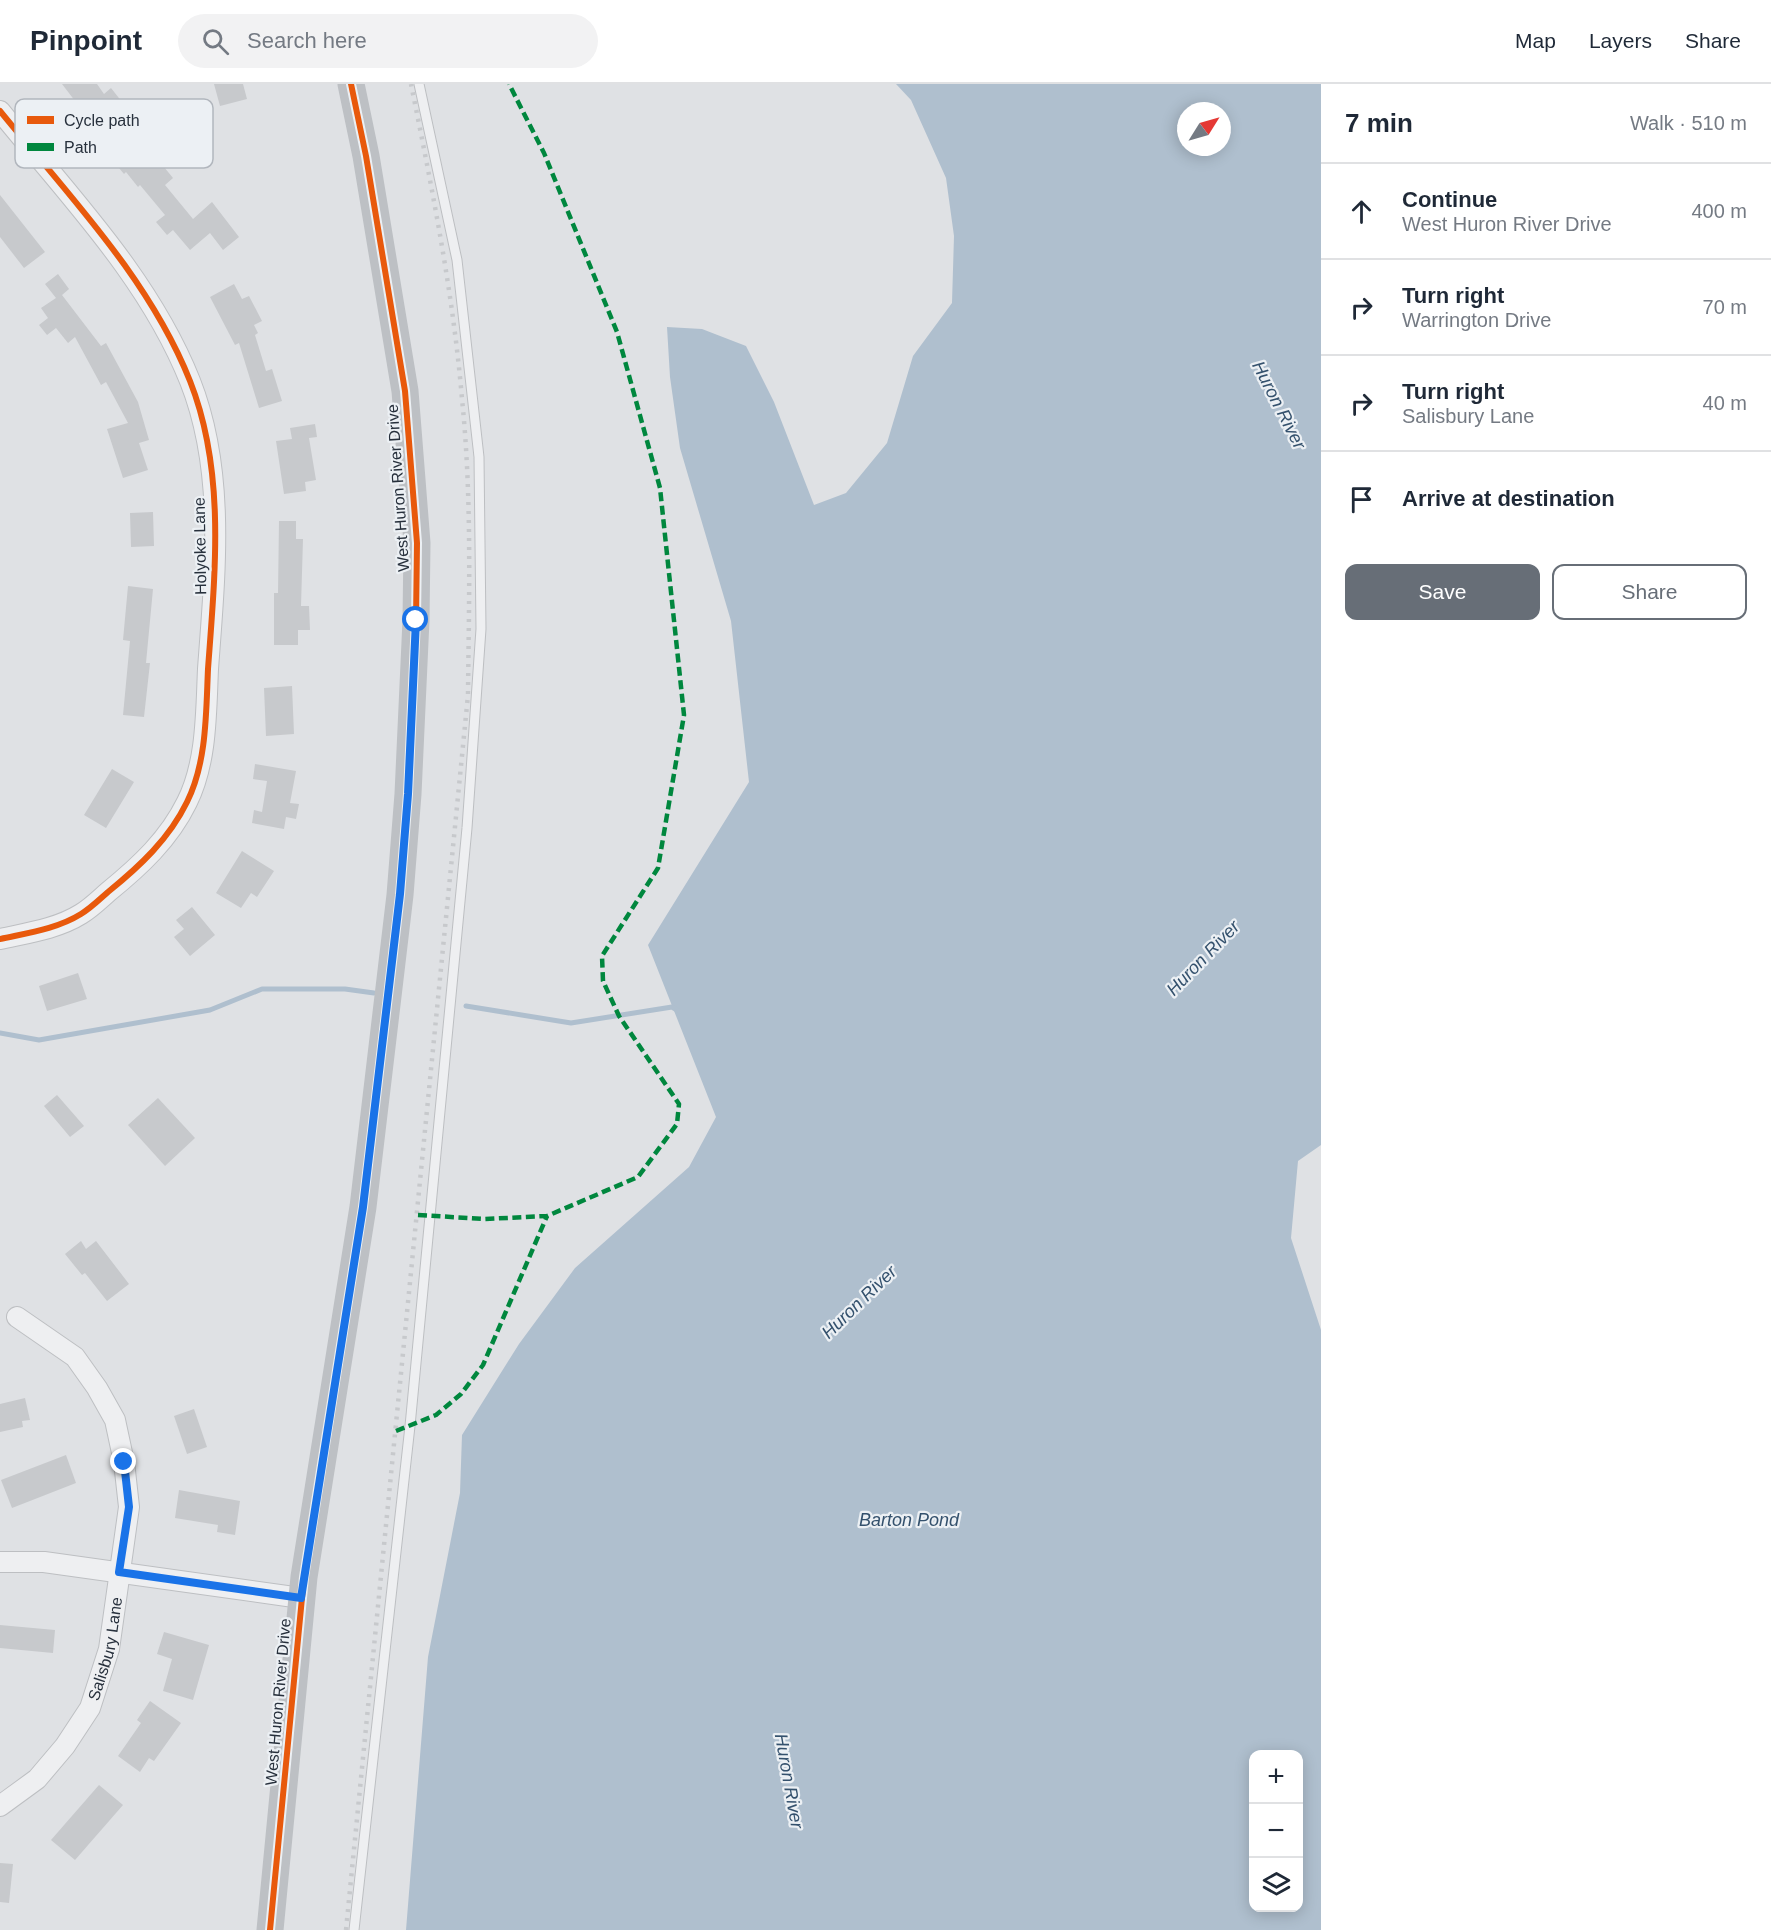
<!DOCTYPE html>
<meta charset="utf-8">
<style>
body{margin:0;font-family:Helvetica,sans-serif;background:#f2f2f3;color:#1f2937}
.controls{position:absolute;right:18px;bottom:18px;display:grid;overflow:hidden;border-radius:12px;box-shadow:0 3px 15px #0003}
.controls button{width:54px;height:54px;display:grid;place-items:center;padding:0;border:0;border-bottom:2px solid #e0e1e3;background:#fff;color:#1f2937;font:30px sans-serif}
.compass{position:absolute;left:1177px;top:18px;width:54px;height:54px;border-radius:50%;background:#fff;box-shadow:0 3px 15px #0003;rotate:53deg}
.stop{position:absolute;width:18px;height:18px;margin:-14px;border:4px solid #1a73e8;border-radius:50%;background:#fff}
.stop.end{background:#1a73e8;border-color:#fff;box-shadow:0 2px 6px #0008}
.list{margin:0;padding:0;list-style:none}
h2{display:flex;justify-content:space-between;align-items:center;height:78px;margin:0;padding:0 24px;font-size:26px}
h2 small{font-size:20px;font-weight:400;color:#747a83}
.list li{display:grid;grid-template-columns:39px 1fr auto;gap:18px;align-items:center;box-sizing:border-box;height:96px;padding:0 24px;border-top:2px solid #e0e1e3}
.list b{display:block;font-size:22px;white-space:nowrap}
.list p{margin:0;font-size:20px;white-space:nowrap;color:#747a83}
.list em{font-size:20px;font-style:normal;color:#747a83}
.actions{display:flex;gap:12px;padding:18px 24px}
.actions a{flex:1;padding:14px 0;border:2px solid #676e77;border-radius:12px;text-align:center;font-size:21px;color:#676e77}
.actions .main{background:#676e77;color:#fff}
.icon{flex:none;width:33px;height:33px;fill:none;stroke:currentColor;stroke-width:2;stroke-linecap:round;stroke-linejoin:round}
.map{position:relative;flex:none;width:1321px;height:1846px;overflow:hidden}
header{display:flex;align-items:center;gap:36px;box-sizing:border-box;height:84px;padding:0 30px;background:#fff;border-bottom:2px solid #e0e1e3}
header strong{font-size:28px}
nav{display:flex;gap:33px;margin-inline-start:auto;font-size:21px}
.search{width:420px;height:54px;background:#f2f2f3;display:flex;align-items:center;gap:15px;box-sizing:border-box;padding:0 21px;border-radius:33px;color:#747a83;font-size:22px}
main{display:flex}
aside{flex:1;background:#fff}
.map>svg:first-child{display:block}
.water{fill:#afbfce;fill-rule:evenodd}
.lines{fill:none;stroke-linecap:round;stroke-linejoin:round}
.stream{stroke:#afbfce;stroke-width:5}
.building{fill:#c7c9cc}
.lane-casing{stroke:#bdbfc2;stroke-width:11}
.street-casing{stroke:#bdbfc2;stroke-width:22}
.lane{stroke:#eeeff1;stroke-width:9}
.street{stroke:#eeeff1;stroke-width:20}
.secondary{stroke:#bdc0c4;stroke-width:27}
.rail{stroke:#c7c9cc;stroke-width:4.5;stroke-dasharray:3 6;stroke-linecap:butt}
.quiet{stroke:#00873e;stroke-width:4.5;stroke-dasharray:9 4.5;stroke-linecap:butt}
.cycleway-casing{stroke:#ecf0f4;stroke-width:10}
.cycleway{stroke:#e8590c;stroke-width:6}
.route{stroke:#1a73e8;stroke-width:8}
.labels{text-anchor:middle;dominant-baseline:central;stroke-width:4.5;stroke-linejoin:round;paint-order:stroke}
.street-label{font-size:16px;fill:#27303c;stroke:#ecf0f4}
.water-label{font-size:18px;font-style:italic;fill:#34516d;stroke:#ecf0f4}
.key{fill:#ecf0f4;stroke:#b1b6bd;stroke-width:1.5}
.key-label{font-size:16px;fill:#27303c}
</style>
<header>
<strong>Pinpoint</strong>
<div class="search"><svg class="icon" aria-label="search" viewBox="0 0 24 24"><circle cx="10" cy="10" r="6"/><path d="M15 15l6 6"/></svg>Search here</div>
<nav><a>Map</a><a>Layers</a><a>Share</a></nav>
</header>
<main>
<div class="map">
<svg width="1321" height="1846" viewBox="0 0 1321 1846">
<rect width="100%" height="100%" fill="#dfe1e4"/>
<path class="water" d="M896 0H1321V1061L1298 1077 1291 1154 1321 1246V1846H406L428 1573 460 1409 462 1351 519 1260 575 1184 689 1083 716 1033 648 861 749 698 731 537 680 364 670 293 667 243 702 245 746 262 774 318 814 421 846 409 887 359 913 272 952 219 954 152 946 94 911 16ZM1186 27H1222V63H1186ZM1254 1670H1298V1824H1254Z"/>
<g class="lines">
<g class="stream">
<polyline points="466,922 571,939 672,923 677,926"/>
<polyline points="0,949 39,956 210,926 262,905 345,905 374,909"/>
</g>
</g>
<g class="building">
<polygon points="62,0 97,0 104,10 111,4 126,23 112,34 107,27 92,39"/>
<polygon points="214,0 243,0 247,15 220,22"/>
<polygon points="137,50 173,94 165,101 193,135 212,118 239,153 223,166 210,149 190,166 173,146 167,151 156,138 165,131 140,101 138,103 126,88 124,90 109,72"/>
<polygon points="0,111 45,168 24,184 0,153"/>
<polygon points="58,190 69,205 62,211 101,262 106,259 138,318 149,356 139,359 148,386 123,394 107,345 128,339 106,298 101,301 75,253 68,259 56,244 47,251 39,241 48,234 41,224 56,214 45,200"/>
<polygon points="234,200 242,215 249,212 262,237 254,241 258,249 255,251 266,287 272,285 282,317 259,324 239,259 235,261 210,213"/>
<polygon points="315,340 317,353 309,354 316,396 305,398 306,407 284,410 276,357 292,355 290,344"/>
<polygon points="153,428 154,462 131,463 130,429"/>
<polygon points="279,437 296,437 296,455 303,455 301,522 309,522 310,546 298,546 298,561 274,561 274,509 278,509"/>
<polygon points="128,502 153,505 146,579 150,579 144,633 123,631 130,557 123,556"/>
<polygon points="292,602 294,650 266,652 264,604"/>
<polygon points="255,680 296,687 290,719 299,720 296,735 286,733 284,745 252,739 254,726 262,728 267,697 253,695"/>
<polygon points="112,685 134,698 106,744 84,731"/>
<polygon points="242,767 274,787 257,813 251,809 241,824 216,809"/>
<polygon points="192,823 215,851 190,872 174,853 184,845 176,836"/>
<polygon points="78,889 87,915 47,927 39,902"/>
<polygon points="57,1011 84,1042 70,1053 44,1022"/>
<polygon points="158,1014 195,1054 165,1082 128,1041"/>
<polygon points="81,1157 86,1165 96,1157 129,1200 107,1217 85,1189 82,1191 65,1170"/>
<polygon points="25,1314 30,1336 22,1337 23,1343 0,1348 0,1320"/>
<polygon points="194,1325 207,1363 187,1370 174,1332"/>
<polygon points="66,1371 76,1399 12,1424 1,1396"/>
<polygon points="179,1406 240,1417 235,1451 217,1448 218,1441 175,1434"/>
<polygon points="0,1541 55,1546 53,1569 0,1564"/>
<polygon points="164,1548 209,1561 193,1616 163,1607 172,1575 157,1570"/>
<polygon points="150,1617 181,1639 154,1677 149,1674 140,1688 118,1672 141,1639 137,1636"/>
<polygon points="99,1701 123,1721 75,1776 51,1756"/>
<polygon points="0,1779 13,1780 9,1819 0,1818"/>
</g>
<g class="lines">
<g class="lane-casing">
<polyline id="lane" points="354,1846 410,1342 467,744 481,545 479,373 457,176 419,0"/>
</g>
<g class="street-casing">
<g id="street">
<path d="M0 27C68 111 149 194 190 297 226 388 215 489 208 585 206 628 207 678 187 718 169 755 140 782 108 808 100 815 91 824 81 830 57 845 27 849 0 855"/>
<polyline points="0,1478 44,1478 301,1514"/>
<path id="s1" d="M0 1722 37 1695 65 1662 90 1624 109 1565 129 1423 124 1378 115 1336 97 1304 75 1273 17 1233"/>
</g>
</g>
<use href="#lane" class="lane"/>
<use href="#street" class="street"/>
<polyline class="secondary" points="270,1846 304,1493 363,1123 400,811 408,710 416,536 417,459 405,307 366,72 351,0"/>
<path class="rail" d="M346 1846 468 611C469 512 472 413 462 315 453 209 432 104 411 0"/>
<g class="quiet">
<polyline points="418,1131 485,1135 547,1132 638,1093 677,1040 679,1020 619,932 603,897 602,872 658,784 684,631 660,404 617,248 544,69 509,0"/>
<polyline points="396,1347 436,1331 461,1310 483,1281 547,1132"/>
</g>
<g class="cycleway-casing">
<g id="cycleway">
<path d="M0 27C68 111 149 194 190 297 226 388 215 489 208 585 206 628 207 678 187 718 169 755 140 782 108 808 100 815 91 824 81 830 57 845 27 849 0 855"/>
<polyline points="270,1846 304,1493 363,1123 400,811 408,710 416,536 417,459 405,307 366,72 351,0"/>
</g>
</g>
<use href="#cycleway" class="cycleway"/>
</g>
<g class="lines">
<polyline class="route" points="124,1378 129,1423 119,1488 301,1514 363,1123 400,810 408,710 416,536"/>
</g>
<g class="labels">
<g class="street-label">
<text transform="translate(398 404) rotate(-94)">West Huron River Drive</text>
<text transform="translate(200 462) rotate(-91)">Holyoke Lane</text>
<text stroke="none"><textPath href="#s1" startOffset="196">Salisbury Lane</textPath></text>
<text transform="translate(278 1618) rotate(-85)">West Huron River Drive</text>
</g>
<g class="water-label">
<text transform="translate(1279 321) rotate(63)">Huron River</text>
<text transform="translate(1203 874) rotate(-46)">Huron River</text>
<text transform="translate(859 1218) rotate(-44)">Huron River</text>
<text x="909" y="1436">Barton Pond</text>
<text transform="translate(789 1697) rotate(80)">Huron River</text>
</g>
</g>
<rect x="15" y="15" width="198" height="69" rx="9" class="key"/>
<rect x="27" y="32" width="27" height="8" fill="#e8590c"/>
<rect x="27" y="59" width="27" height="8" fill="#00873e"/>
<g class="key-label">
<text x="64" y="42">Cycle path</text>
<text x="64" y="69">Path</text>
</g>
</svg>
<div class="controls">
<button>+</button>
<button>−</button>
<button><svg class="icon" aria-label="layers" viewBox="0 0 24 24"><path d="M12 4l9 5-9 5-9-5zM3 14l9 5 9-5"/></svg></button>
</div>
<svg class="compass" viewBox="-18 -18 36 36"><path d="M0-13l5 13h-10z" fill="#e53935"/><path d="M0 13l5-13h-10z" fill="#747a83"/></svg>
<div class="stop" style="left:416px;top:536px"></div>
<div class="stop end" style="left:124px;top:1378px"></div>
</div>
<aside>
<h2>7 min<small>Walk · 510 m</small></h2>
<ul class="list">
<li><svg class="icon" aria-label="ahead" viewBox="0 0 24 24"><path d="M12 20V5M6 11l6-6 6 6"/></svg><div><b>Continue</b><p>West Huron River Drive</p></div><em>400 m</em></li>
<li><svg class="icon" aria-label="right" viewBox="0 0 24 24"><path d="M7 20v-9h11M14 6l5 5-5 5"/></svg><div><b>Turn right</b><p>Warrington Drive</p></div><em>70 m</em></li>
<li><svg class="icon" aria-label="right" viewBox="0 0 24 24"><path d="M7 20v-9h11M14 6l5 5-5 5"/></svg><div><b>Turn right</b><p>Salisbury Lane</p></div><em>40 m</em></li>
<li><svg class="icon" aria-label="arrive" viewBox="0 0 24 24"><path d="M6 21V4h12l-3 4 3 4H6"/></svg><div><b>Arrive at destination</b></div></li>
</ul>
<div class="actions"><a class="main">Save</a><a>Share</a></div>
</aside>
</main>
